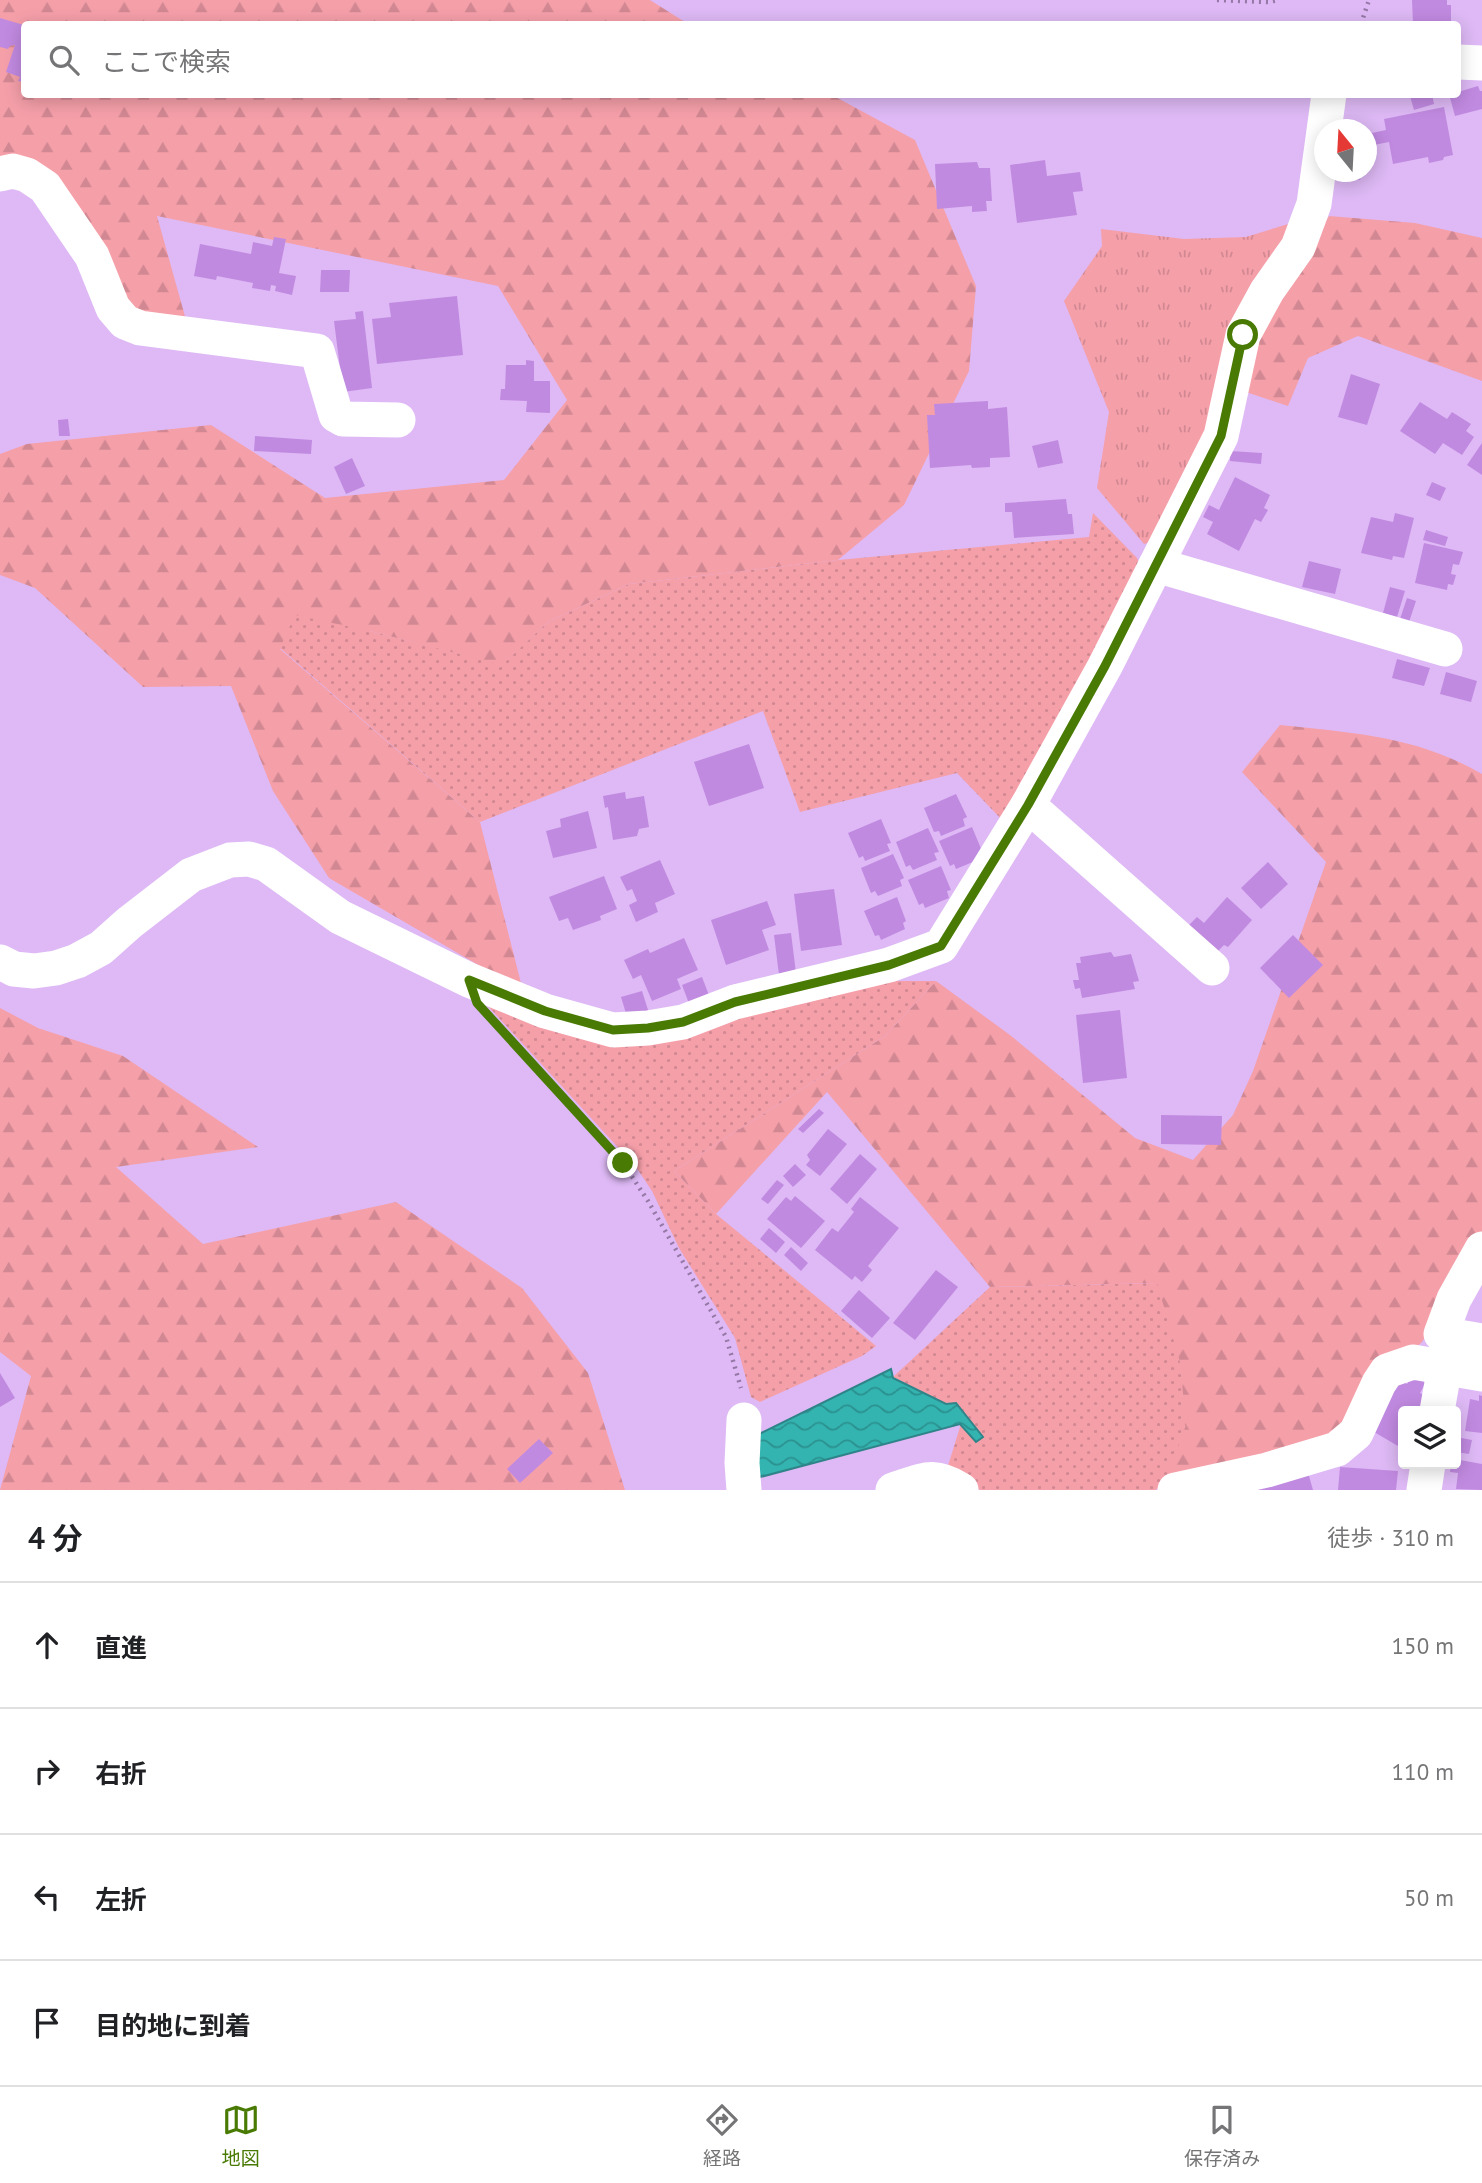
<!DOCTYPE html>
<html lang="ja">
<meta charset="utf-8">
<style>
body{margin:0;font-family:"PT Sans","Noto Sans JP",sans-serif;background:#f6f6f6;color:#202124}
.controls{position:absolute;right:21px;bottom:21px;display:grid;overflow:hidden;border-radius:7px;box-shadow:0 4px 18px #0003}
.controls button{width:63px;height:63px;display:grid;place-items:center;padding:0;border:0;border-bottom:2px solid #e0e0e0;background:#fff;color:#202124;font:35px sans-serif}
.compass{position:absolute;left:1314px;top:119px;width:63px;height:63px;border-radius:50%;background:#fff;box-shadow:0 4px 18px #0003;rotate:342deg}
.stop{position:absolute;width:21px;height:21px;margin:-16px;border:5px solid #497a04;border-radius:50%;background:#fff}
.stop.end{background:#497a04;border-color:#fff;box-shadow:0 2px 7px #0008}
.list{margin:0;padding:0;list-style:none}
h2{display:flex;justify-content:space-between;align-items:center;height:91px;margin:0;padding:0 28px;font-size:30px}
h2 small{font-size:23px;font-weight:400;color:#757577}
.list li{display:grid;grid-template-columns:46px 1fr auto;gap:21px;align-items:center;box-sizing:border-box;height:126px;padding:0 28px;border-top:2px solid #e0e0e0}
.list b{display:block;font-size:26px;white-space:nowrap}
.list em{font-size:23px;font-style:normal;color:#757577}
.icon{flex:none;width:38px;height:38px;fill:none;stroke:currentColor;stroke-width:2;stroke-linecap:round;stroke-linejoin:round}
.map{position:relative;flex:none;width:1482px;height:1490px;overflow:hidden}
.search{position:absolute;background:#fff;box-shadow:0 4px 18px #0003;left:21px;right:21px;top:21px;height:77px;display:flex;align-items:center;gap:18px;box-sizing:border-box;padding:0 24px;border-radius:7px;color:#757577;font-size:26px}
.sheet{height:595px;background:#fff}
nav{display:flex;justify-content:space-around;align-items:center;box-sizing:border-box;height:98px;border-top:2px solid #e0e0e0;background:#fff;font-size:19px;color:#757577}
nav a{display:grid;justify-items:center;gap:4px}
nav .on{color:#497a04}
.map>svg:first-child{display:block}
.grass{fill:url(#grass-tufts)}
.forest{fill:url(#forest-firs)}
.park{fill:url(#park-dots)}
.water{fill:url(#water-waves);stroke:#2e8488;stroke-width:2}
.building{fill:#c18ae1}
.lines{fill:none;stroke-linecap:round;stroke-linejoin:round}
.path{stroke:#9578a6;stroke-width:4.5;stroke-dasharray:2 5;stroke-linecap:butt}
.street{stroke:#fff;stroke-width:35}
.route{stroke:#497a04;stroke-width:9}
</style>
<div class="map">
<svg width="1482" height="1490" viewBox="0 0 1482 1490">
<defs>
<pattern id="grass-tufts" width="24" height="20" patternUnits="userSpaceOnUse" patternTransform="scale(1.75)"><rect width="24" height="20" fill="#f59fa9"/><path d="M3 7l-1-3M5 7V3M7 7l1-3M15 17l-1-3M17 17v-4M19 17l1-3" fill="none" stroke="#d28892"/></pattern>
<pattern id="forest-firs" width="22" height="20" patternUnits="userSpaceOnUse" patternTransform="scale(1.75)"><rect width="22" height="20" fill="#f59fa9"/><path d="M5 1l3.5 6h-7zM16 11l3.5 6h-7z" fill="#d28892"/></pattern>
<pattern id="park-dots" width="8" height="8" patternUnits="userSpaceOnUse" patternTransform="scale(1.75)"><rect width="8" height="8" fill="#f59fa9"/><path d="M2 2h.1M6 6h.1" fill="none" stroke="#d28892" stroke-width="1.8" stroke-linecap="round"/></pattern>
<pattern id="water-waves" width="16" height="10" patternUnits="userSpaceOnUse" patternTransform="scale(1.75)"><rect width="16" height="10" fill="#33b4b0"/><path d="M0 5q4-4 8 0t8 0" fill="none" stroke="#2b918f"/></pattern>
</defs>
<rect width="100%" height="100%" fill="#deb9f5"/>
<polygon class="grass" points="1298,221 1211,437 1157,540 1144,544 1097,488 1109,412 1064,301 1102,246 1101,229 1184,239 1246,237"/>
<g class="forest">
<polygon points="0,0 650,0 688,24 24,24 24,94 832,95 915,140 976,286 969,371 904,505 838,560 629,584 548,622 502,666 370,631 280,649 480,822 523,991 329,878 273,791 231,686 143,687 35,588 0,575 0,454 27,444 211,425 325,498 504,480 567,400 498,286 157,216 188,327 132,314 96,253 0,165"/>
<polygon points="1329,216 1415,223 1482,238 1482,381 1358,336 1308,358 1288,406 1240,390 1252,346"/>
<path d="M1280 725C1353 733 1417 736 1482 774V1242L1422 1342 1408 1355 1350 1430 1164 1485 1157 1283 990 1287 827 1092 716 1214 674 1171 885 1036 936 981 1010 1035 1135 1138 1193 1160 1233 1115 1253 1071 1326 862 1242 772Z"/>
<polygon points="0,1008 38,1028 123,1056 258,1147 116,1167 203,1244 396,1202 522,1288 588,1373 625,1490 0,1490 31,1376 0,1352"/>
</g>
<g class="park">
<polygon points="1093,513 1137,558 1142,570 1006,824 957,773 800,812 763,711 480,822 280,648 295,615 370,631 502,665 548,622 629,584 838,560 1089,537"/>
<polygon points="863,981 936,981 885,1036 674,1171 716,1214 876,1346 862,1356 760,1402 751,1397 735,1338 679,1248 652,1191 636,1167 488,1006 608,1035"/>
<polygon points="1157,1283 1180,1362 1186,1425 1164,1485 1155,1490 980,1490 966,1480 946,1472 961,1424 976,1441 946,1404 893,1377 990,1287"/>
</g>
<polygon class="water" points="891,1369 893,1378 946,1404 956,1403 983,1437 976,1442 960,1424 753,1479 753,1437"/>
<g class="building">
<polygon points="1412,0 1447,0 1447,5 1451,5 1451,24 1413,24"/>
<polygon points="0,18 24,25 24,82 18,81 20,77 6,72 15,45 10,46 8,49 0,47"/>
<polygon points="1478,86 1480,91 1482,91 1482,109 1455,116 1449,94 1458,94 1458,92"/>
<polygon points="1415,94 1432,94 1434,104 1414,110 1410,96"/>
<polygon points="1444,107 1453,155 1444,157 1443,160 1429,163 1428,157 1393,164 1389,142 1374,145 1372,133 1386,130 1384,119"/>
<polygon points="1045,160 1047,176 1080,172 1083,191 1073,192 1077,215 1017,223 1010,165"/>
<polygon points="977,162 979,168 990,168 992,201 986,201 987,211 972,212 972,206 937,209 935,164"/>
<polygon points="1334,172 1363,172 1360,180"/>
<polygon points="274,237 286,239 279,273 296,276 292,295 275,291 276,286 271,285 270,291 252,288 253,283 217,276 216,280 194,276 200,244 251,254 253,242 272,246"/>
<polygon points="321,270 350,270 349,292 320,292"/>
<polygon points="457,296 463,355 377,364 372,319 391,317 389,303"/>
<polygon points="363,311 372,388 343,392 334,321 356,319 355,312"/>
<polygon points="526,360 534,361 534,381 550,381 550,413 526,412 527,401 500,400 501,389 505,389 506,365 526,365"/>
<polygon points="1351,374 1380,384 1367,425 1338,417"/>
<polygon points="988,401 988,409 1007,407 1010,457 990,458 990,467 972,468 971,465 930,468 927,415 935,415 934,404"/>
<polygon points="1420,402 1447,419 1452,412 1471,424 1466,431 1474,437 1462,455 1443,443 1435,454 1400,431"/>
<polygon points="68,419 70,436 59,436 58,420"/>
<polygon points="255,436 312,440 311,454 254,451"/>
<polygon points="1058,440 1063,463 1038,468 1032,446"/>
<polygon points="1482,443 1482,475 1467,465"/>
<polygon points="1230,451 1262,453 1261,464 1230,461"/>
<polygon points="352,458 365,486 346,494 334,467"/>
<polygon points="1235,477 1270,495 1264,508 1268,510 1261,522 1255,519 1239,551 1207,534 1213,522 1203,517 1209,505 1219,510"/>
<polygon points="1432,482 1446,488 1440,501 1426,495"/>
<polygon points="1066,499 1068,514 1072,514 1074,534 1014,538 1012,512 1005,512 1005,503"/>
<polygon points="1395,513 1414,518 1404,558 1393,556 1392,560 1361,553 1371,517 1393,522"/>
<polygon points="1426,530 1448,537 1445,546 1423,540"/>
<polygon points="1424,543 1463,552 1459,565 1453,564 1451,574 1456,575 1453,585 1448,584 1447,590 1415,583"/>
<polygon points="1309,561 1341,569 1335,594 1302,587"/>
<polygon points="1390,587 1405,591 1397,617 1383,613"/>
<polygon points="1407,598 1416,601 1409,622 1400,619"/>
<polygon points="1397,659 1430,668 1424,686 1392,678"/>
<polygon points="1446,672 1477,681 1471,702 1440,694"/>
<polygon points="749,744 764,788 709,806 694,762"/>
<polygon points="625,792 626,799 644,796 649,827 639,829 637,836 613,840 608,807 605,808 603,796"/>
<polygon points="956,794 967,817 963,819 965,826 941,836 939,831 934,832 924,808"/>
<polygon points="588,811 597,848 553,858 546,831 561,827 560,819"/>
<polygon points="881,819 891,843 887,844 890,851 865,861 863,856 859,858 848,833"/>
<polygon points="972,827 982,851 978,852 980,859 956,869 954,864 950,866 939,841"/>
<polygon points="928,828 939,852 934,853 937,860 913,870 910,865 906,867 896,842"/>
<polygon points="893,854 904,878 900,880 902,886 878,896 875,891 871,893 861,868"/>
<polygon points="660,860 675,894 655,903 658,912 636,922 629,905 637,901 632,889 627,891 620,877"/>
<polygon points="1268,862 1288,884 1261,909 1241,888"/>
<polygon points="941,866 951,890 947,891 949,898 925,908 923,903 919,905 908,880"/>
<polygon points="604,876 617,909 600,916 601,920 573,930 568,918 559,921 549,897"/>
<polygon points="834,889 842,945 801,951 794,894"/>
<polygon points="897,897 906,921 903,923 905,929 881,940 879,935 875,936 864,911"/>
<polygon points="1227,897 1252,920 1228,947 1224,945 1214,955 1185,929 1197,917 1204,923"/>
<polygon points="767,901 776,925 762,930 769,950 726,965 711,920"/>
<polygon points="791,933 796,973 779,975 774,935"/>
<polygon points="1293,935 1323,965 1289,998 1260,968"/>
<polygon points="684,938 698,970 677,979 681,989 652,1001 641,975 633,979 624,960 648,949 650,953"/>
<polygon points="1111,952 1114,957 1131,954 1139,981 1133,982 1135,989 1082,998 1080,988 1075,989 1073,980 1079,980 1076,963 1081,963 1080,957"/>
<polygon points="702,977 710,998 690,1006 682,985"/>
<polygon points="642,991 649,1013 628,1020 621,997"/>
<polygon points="1120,1010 1127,1078 1083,1083 1076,1015"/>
<polygon points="819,1109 824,1113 803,1133 798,1129"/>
<polygon points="1161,1115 1222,1116 1221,1145 1161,1144"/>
<polygon points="828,1129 847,1144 820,1176 806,1165 810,1160 807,1155"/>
<polygon points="860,1154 877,1169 847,1204 830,1189"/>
<polygon points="795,1164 806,1175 793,1187 783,1176"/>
<polygon points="777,1180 784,1185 768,1204 761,1199"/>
<polygon points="795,1196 825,1221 801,1248 767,1219 786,1197 791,1201"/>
<polygon points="860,1197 899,1228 868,1266 872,1270 862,1282 855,1276 852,1280 815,1250 832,1228 838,1232 854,1212 851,1209"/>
<polygon points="769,1228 785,1242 776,1253 760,1239"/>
<polygon points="791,1247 808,1263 801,1271 784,1255"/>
<polygon points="936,1270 958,1287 915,1340 893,1323"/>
<polygon points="859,1290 890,1318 872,1338 841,1311"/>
<polygon points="0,1373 15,1398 0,1407"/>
<polygon points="1414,1373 1427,1380 1420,1393 1431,1399 1424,1411 1403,1411 1403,1449 1369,1429 1398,1379 1407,1384"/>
<polygon points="1479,1395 1482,1396 1482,1433 1465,1431 1470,1399 1479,1401"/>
<polygon points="1456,1437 1472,1440 1469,1454 1456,1452"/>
<polygon points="539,1439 553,1453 520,1483 507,1469"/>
<polygon points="1460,1460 1482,1464 1482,1490 1456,1489 1458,1473 1450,1472 1451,1464 1460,1463"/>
<polygon points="1340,1467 1398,1471 1396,1490 1338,1490"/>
<polygon points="1307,1469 1313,1490 1254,1490"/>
</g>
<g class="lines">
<g class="path">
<polyline points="1217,0 1268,2 1279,0"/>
<polyline points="1361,24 1369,0"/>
<polyline points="502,1030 623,1163 648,1201 726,1337 741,1388"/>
</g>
<g class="street">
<polyline points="1458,62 1482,63"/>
<polyline points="0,174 13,171 27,175 45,187 92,256 113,308 125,322 140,328 317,351 336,415 343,419 398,420"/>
<polyline points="1156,565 1445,649"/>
<polyline points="1028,805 1212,968"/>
<polyline points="0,962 14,969 34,971 56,968 77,961 101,948 129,923 191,875 230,860 249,859 266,864 340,917 469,980 545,1011 613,1030 648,1028 683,1022 735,1002 889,965 941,946 1028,805 1105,666 1221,436 1243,335 1267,291 1298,247 1314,204 1329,94"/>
<polyline points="1482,1249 1454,1299 1441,1334 1482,1341"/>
<polyline points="1437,1411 1445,1366"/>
<polyline points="744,1420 742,1463 744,1490"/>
<path d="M893 1490C923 1481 932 1472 961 1490"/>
<polyline points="1175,1490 1267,1470 1337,1449 1356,1433 1379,1383 1387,1371 1413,1362 1482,1374"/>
<polyline points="1424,1490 1428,1464"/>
</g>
</g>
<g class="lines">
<polyline class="route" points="623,1163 477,1003 469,980 545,1011 613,1030 648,1028 683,1022 735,1002 889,965 941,946 1028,805 1105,666 1221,436 1243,335"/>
</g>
</svg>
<div class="controls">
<button><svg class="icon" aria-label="layers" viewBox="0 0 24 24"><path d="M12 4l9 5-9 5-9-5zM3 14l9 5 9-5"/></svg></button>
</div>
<svg class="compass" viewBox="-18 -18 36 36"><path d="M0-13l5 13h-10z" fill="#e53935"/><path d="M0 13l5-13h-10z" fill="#757577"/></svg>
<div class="stop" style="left:1243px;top:335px"></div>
<div class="stop end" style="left:623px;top:1163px"></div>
<div class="search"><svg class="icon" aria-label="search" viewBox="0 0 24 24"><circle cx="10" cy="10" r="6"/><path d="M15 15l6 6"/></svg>ここで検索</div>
</div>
<section class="sheet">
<h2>4 分<small>徒歩 · 310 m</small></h2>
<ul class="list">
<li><svg class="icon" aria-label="ahead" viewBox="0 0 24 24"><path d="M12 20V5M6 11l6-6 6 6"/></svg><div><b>直進</b></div><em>150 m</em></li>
<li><svg class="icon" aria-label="right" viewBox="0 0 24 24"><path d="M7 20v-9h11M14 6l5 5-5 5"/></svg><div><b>右折</b></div><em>110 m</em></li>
<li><svg class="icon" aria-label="left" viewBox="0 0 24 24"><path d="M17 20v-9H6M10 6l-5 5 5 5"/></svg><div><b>左折</b></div><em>50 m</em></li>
<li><svg class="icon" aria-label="arrive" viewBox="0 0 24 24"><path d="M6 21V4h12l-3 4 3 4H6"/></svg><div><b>目的地に到着</b></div></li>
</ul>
</section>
<nav>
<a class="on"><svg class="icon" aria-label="map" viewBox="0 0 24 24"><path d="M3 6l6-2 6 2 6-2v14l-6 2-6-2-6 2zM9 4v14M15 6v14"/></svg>地図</a>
<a><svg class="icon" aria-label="directions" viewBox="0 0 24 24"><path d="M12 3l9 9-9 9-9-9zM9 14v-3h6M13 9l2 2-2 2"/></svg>経路</a>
<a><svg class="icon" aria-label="saved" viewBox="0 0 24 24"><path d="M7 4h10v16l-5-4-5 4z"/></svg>保存済み</a>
</nav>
